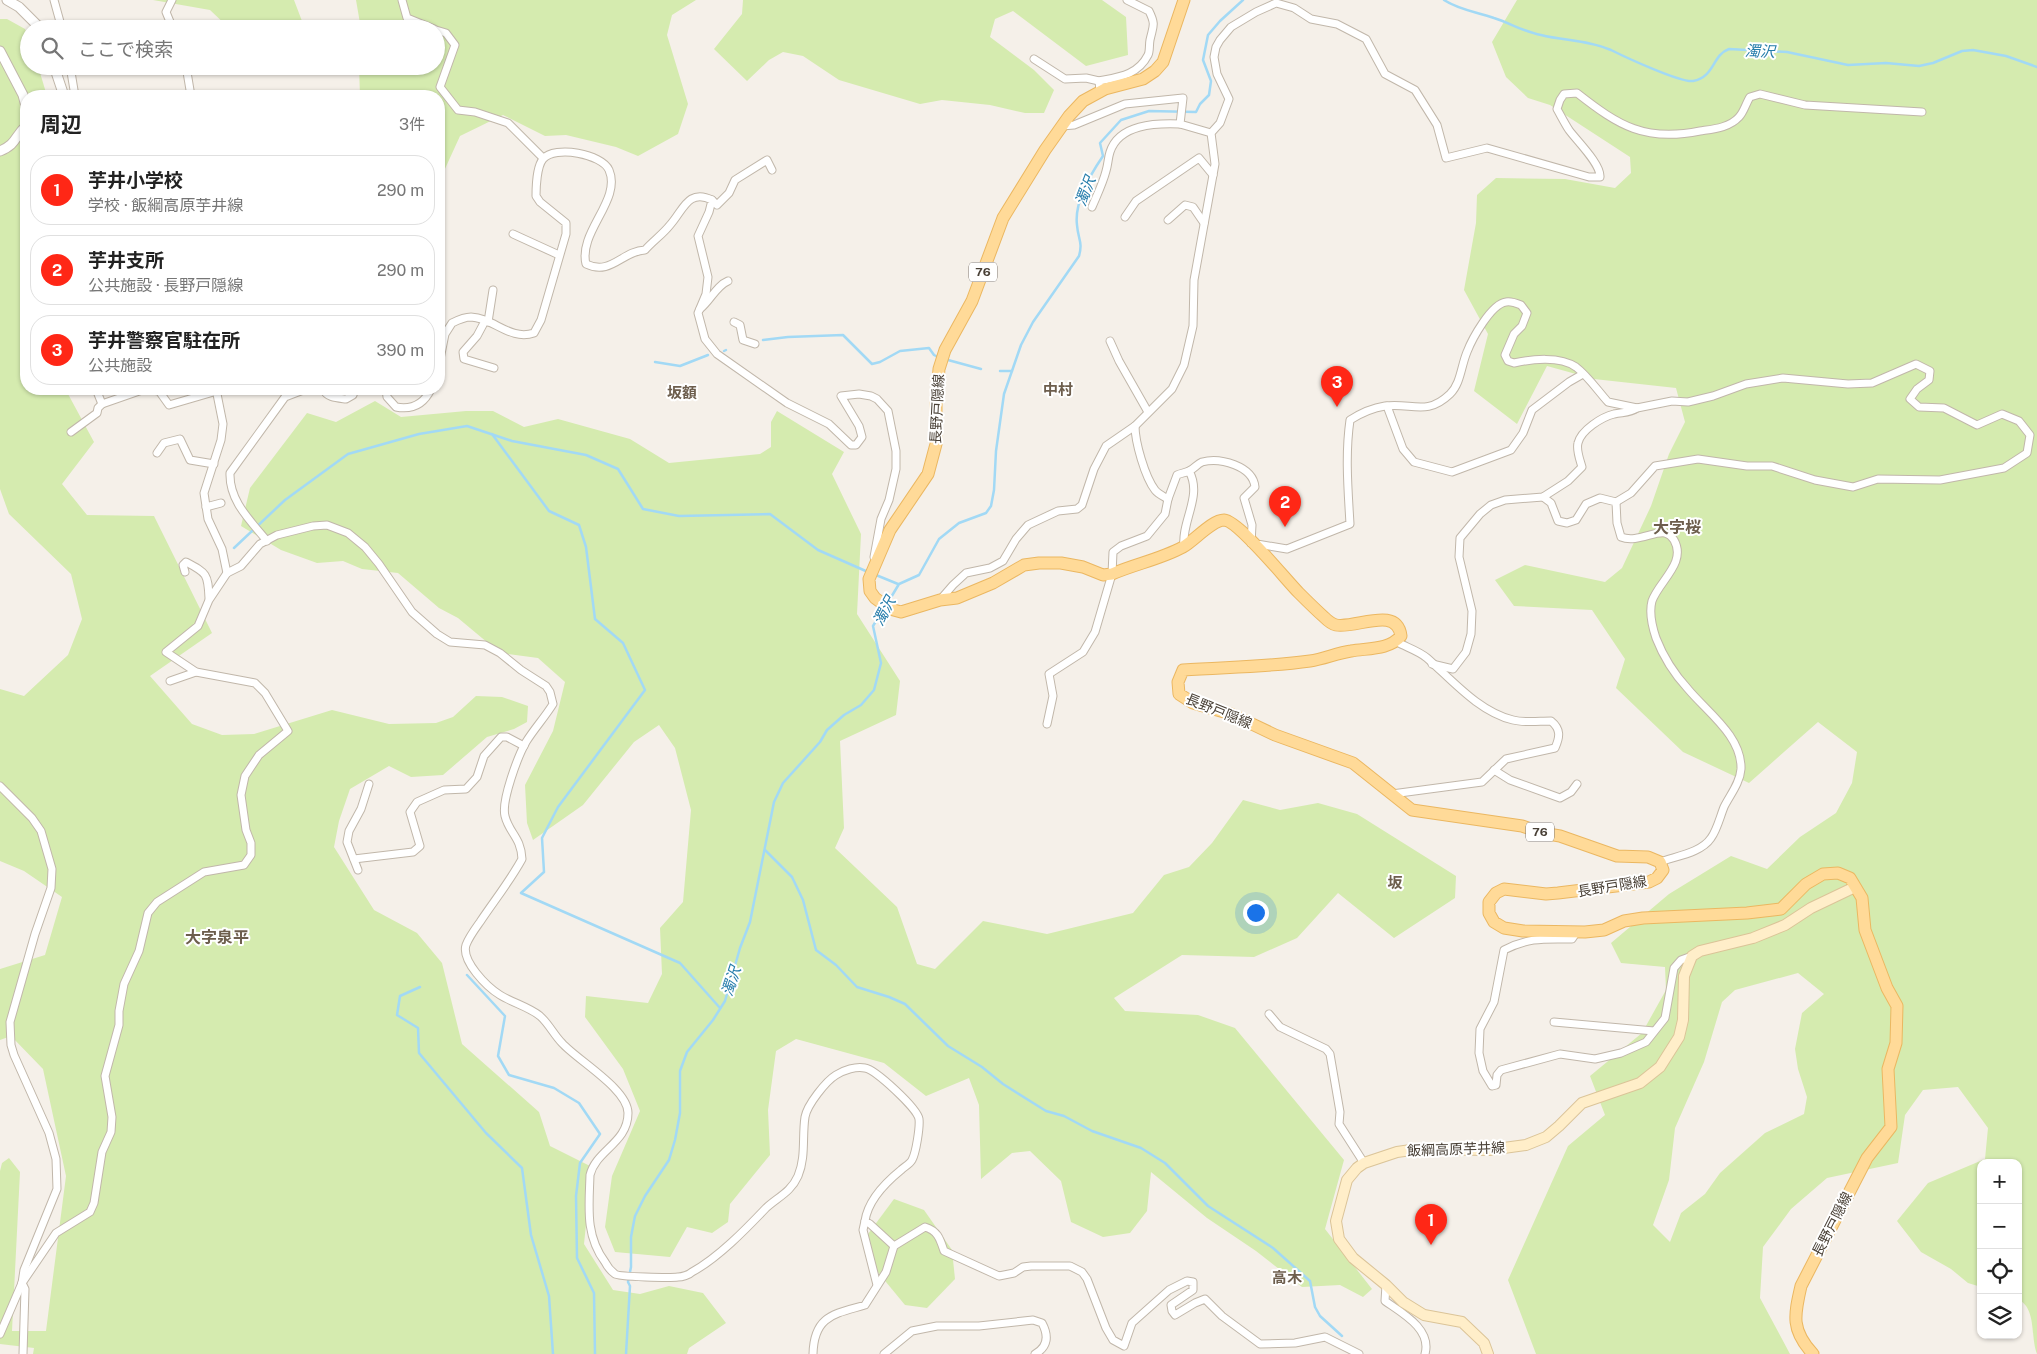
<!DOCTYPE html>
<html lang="ja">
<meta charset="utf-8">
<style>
body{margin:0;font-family:"Public Sans","Noto Sans JP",sans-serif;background:#f6f6f6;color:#222}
.controls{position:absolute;right:15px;bottom:15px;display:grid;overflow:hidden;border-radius:10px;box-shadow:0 1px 4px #0004}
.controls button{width:45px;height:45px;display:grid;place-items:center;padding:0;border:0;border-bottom:1px solid #e0e0e0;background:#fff;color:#222;font:25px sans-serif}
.you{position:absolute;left:1255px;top:912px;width:18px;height:18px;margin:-12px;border:4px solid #fff;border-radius:50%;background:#1a73e8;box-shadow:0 0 0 8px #1a73e833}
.badge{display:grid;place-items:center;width:32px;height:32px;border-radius:50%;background:#ff2716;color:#fff;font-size:16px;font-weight:700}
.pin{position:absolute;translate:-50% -41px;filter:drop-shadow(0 1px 2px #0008)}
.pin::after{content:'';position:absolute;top:26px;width:18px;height:15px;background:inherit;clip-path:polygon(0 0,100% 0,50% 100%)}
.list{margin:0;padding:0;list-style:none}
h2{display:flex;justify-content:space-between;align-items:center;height:65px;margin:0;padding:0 20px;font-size:21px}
h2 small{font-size:16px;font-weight:400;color:#767676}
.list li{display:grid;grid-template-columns:32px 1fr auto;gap:15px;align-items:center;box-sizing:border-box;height:70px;margin:0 10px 10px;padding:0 10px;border:1px solid #e0e0e0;border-radius:20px}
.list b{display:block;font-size:19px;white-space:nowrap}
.list p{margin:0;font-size:16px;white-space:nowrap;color:#767676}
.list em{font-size:16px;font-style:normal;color:#767676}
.icon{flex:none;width:28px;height:28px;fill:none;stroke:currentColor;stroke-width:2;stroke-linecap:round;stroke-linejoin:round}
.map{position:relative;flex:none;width:2037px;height:1354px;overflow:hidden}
.search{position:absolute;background:#fff;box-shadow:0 1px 4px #0004;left:20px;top:20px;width:425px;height:55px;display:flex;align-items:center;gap:12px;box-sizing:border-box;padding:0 18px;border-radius:28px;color:#767676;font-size:19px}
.panel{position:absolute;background:#fff;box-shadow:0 1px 4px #0004;left:20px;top:90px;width:425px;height:305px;border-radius:20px}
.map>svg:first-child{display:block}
.green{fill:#d5ebaf;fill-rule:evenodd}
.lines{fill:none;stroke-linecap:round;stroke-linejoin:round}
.stream{stroke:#a2d9f5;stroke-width:2.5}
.minor-casing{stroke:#c1b7aa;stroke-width:9}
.tertiary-casing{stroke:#c1b7aa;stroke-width:11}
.secondary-casing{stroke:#dbc498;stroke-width:12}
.primary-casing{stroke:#ebb761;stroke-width:13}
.minor{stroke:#fff;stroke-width:7}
.tertiary{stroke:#fff;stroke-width:9}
.secondary{stroke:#ffeec9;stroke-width:10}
.primary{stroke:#ffda98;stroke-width:11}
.labels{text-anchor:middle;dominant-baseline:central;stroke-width:4;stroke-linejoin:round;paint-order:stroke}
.shield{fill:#fff;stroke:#807972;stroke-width:1}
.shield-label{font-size:12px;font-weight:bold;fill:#494036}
.street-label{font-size:14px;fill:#494036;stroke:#fff}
.water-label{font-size:15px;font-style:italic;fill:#267dab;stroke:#fff}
.neighbourhood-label{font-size:15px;font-weight:bold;fill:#6d5e4d;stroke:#fff}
.quarter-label{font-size:16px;font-weight:bold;fill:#6d5e4d;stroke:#fff}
</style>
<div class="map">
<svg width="2037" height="1354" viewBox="0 0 2037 1354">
<rect width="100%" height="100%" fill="#f5f0e9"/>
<g class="green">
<polygon points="153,0 294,0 305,29 230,29 210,10"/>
<polygon points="356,0 696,0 672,15 667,35 688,104 678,134 638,156 616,147 566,135 545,136 503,115 460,136 444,171 439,192 439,96 360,96 359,66 436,66 436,29 361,29"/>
<polygon points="743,0 1102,0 1126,17 1128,55 1086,66 1013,11 995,19 990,37 1034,70 1054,90 1044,113 1025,113 990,105 942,100 920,104 839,80 803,56 783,52 769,60 747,81 714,49 742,14"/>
<path d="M1517 0H2037V1354C2030 1336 2037 1309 2018 1299V1163H1981V1287L1968 1283 1951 1269 1921 1252 1897 1221 1928 1183 1985 1159 1988 1128 1958 1087 1923 1090 1905 1115 1898 1163 1827 1178 1791 1209 1763 1247 1760 1298 1790 1354H1536L1508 1280 1568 1146 1605 1115 1590 1076 1642 1033 1666 990 1665 967 1621 963 1611 943 1669 894 1731 856 1767 869 1800 837 1836 813 1852 783 1857 752 1818 722 1749 783 1683 752 1616 688 1625 659 1592 610 1514 606 1495 580 1525 565 1605 582 1622 568 1651 506 1669 454 1685 422 1676 388 1594 379 1547 366 1517 424 1474 391 1488 334 1464 290 1476 223 1477 195 1496 178 1565 179 1615 188 1631 173 1630 157 1550 105 1528 98 1506 77 1492 42ZM1798 973 1824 994 1802 1013 1795 1049 1798 1069 1807 1097 1804 1114 1765 1133 1720 1173 1705 1194 1681 1213 1670 1242 1653 1225 1669 1180 1675 1128 1704 1062 1722 1002 1735 990Z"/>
<polygon points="0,19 7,19 25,29 29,39 29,66 38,66 47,96 26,96 26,273 21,306 26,333 26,389 54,389 68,394 94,442 62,484 87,515 154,516 212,633 150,676 192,724 222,735 254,734 332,710 389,724 436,723 453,717 476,696 502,697 528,706 527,722 514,729 487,737 443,775 411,777 389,766 350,789 339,821 334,847 374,910 417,933 442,963 462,1044 539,1112 550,1146 592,1167 584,1244 613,1290 640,1294 669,1286 703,1293 726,1323 689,1348 687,1354 33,1354 34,1348 0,1344 0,1171 2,1163 9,1158 20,1172 12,1331 46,1331 66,1176 43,1069 11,1036 0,1040 0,969 45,955 62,897 24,871 0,861 0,689 24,696 68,655 82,619 71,574 9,514 0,489"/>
<polygon points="375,401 401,417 466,411 493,411 524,427 558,419 630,439 669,463 760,454 771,447 771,422 777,411 844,452 832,474 861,534 857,614 900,681 896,715 840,741 844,828 835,848 897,907 917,964 935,969 983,921 1047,934 1133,913 1164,875 1189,867 1212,843 1243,800 1280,810 1318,803 1357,814 1456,876 1455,898 1394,938 1338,893 1297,938 1254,957 1182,955 1114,998 1125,1011 1198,1015 1235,1028 1344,1160 1325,1229 1372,1289 1363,1297 1340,1285 1302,1287 1256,1251 1207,1218 1151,1172 1147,1211 1130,1233 1103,1237 1071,1222 1061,1181 1030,1151 1012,1153 981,1179 979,1105 969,1078 926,1096 884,1063 796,1039 776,1051 768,1110 770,1155 730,1204 728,1222 712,1233 687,1227 670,1257 615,1252 605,1227 612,1176 640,1111 623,1069 585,1017 586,996 648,1003 662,974 660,928 683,902 691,810 675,748 659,725 634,742 583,805 533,840 527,823 525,785 553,731 565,682 538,658 500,653 458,618 439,608 398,573 362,569 343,561 317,563 281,550 241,526 250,488 307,413 336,422"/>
<polygon points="894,1199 924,1210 952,1250 955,1279 927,1308 905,1305 867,1259 868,1234"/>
</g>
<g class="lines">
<g class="stream">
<path d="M1444 0C1459 10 1477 12 1494 18 1510 23 1524 32 1541 35 1565 41 1588 40 1611 50 1625 57 1681 83 1693 81 1715 77 1712 55 1729 49L1787 52 1848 65 1886 63 1919 66 1933 63 1962 51 1973 50 2006 56 2037 67"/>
<polyline points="763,340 788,337 843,335 872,364 880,362 900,351 929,348 934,355 938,357"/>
<polyline points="724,351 726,350"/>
<polyline points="948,360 981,369"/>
<polyline points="655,362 680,366 708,355"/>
<polyline points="1000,371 1012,371"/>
<polyline points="492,434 549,511 579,525 586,547 595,619 623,643 645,690 558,807 542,838 544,872 521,893 680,963 720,1008"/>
<polyline points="234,548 285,500 348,454 419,434 467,426 512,441 586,455 618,469 643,509 679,516 770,514 818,550 868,572"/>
<polyline points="876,575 898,584"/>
<path d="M887 604 899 584 919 575 939 539 959 523 986 513 991 506 994 490 996 451 1004 394 1021 345 1033 322 1079 256C1083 242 1078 239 1077 225 1074 202 1090 175 1103 156L1100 143 1121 120 1149 111 1196 112 1200 104 1209 95 1211 81 1203 60 1208 35 1220 21 1243 0"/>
<polyline points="765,850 792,877 803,900 816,950 836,965 857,987 889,997 905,1004 948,1046 982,1067 1003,1084 1046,1111 1064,1116 1092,1131 1141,1148 1165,1163 1208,1206 1273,1248 1310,1281 1315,1307 1320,1316 1342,1336"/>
<polyline points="467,975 505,1016 498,1056 509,1075 554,1088 579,1103 600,1134 580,1163 576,1196 577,1258 594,1293 595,1354"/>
<polyline points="420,987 400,996 397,1015 418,1028 419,1053 486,1133 522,1168 531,1235 549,1296 553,1354"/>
<polyline points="626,1354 630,1286 628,1282 631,1267 631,1237 635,1216 645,1196 669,1160 675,1140 680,1113 680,1071 687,1052 713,1020 725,1001 740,948 750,922 774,802 783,783 820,742 827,730 844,715 861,705 874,690 881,663 873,626 884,608"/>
</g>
<g class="minor-casing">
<g id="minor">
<polyline points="54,0 62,29"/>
<polyline points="172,0 166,12 173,29"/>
<polyline points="402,0 407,18 434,29"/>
<polyline points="436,30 446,33 455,45 440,87 458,110 475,112 508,123 543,158"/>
<polyline points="1034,59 1065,79 1086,78 1099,81"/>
<polyline points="70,66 75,96"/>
<polyline points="186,66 191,96"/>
<path d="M1100 91 1099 81C1119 77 1138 75 1148 55 1150 51 1149 45 1150 40 1153 26 1156 25 1149 11L1127 0"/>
<polyline points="1062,126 1074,125 1125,104 1183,98 1180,124 1211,133"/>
<polyline points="712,200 717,205 729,193 735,180 767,160 772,170"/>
<path d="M1092 207C1097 195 1103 183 1106 171 1108 165 1108 158 1110 152 1119 124 1156 123 1180 124"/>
<polyline points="1125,217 1136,201 1199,158 1213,175"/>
<polyline points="1168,220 1185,205 1193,207 1204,223"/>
<polyline points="513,234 559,255"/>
<path d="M700 309C711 300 716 286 728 281"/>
<polyline points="485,321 477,336 463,352 464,359 494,368"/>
<polyline points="488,322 493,290"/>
<polyline points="734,322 740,325 743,340 755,344"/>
<polyline points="1110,341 1119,361 1148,412"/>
<path d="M439 364 445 334 452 323C458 320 464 317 471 317 494 318 510 341 534 333L541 320 566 234V223L540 202 536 196C536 187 537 166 543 159 555 145 602 154 609 170 622 200 578 232 586 264 611 276 622 251 645 250 653 241 663 234 670 225 683 211 688 188 712 200L709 212 698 236 708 277 706 294 698 313 705 339 717 354 787 403 829 424 851 445H856L862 437 859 426 841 396 859 394 871 396 877 399 888 411 896 451V469L889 500 881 519 874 557"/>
<polyline points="96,389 102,404 145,389 159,391 169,405 217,391"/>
<polyline points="216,389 223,424 221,440 204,493 208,519 222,549 227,573"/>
<path d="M323 389C327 398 337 398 346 399L353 395 355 389"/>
<path d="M386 389 387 397 396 407C412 410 424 404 431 389"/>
<polyline points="1387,406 1403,449 1414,462 1452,472 1511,450 1523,433 1532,410 1569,382 1583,374"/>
<path d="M1135 426C1135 442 1145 477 1155 490 1158 494 1163 496 1168 499L1177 475C1181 473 1185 473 1189 471 1194 469 1197 464 1202 462 1220 457 1253 466 1255 487L1244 498 1252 525 1251 543 1287 549 1350 524C1348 489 1345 455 1350 420 1361 413 1372 408 1385 406 1411 402 1426 417 1450 394 1461 383 1461 366 1467 352 1472 339 1491 304 1506 302 1511 301 1516 303 1521 305L1527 313 1522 326 1514 334 1505 355 1508 361 1514 363C1532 359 1560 356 1576 367 1588 376 1598 391 1608 402L1637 408 1672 401 1688 402 1713 396 1746 384 1783 378 1848 384 1872 383 1916 364 1930 371 1929 380 1917 389 1910 399 1919 407 1944 408 1977 425 2002 414 2019 421 2030 435 2027 453 2004 468 1940 480 1878 479 1853 487 1815 480 1772 466H1747L1698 459 1655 466 1631 493 1616 502"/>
<polyline points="71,432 97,413 98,408 102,404"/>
<polyline points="157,453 164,443 180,439 190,460 214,464"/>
<path d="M1543 497 1551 503 1558 521 1567 523 1576 520 1586 504 1600 498 1616 502 1617 523 1621 537C1636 543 1654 531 1665 533 1669 534 1672 537 1674 540 1687 563 1659 581 1652 601 1649 612 1652 626 1656 638 1663 656 1675 675 1688 689 1707 712 1742 736 1741 769 1740 783 1730 795 1724 807 1720 817 1717 830 1711 838 1701 853 1676 856 1660 862"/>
<polyline points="206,507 221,503"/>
<path d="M267 541C250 520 229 501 230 473L285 397 306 389"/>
<path d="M1184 547C1181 521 1203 496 1189 471"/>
<path d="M185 572 183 565 186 562C207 573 208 574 209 598"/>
<path d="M940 600 953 585 966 573 990 568 1003 561 1016 539 1028 525 1058 511 1077 509 1082 505 1094 469 1106 446 1135 426 1172 389 1184 365 1193 326 1194 280 1215 164 1211 133 1220 123 1229 99 1217 74 1214 57 1216 47 1220 40 1231 27 1256 12 1276 3 1294 8 1311 19 1337 24 1366 39 1385 74 1415 90 1437 125 1446 158 1487 148 1589 177H1600C1601 164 1577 141 1569 130 1565 124 1561 116 1557 109L1560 100 1564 94 1577 93C1619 126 1645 142 1700 131 1713 129 1729 128 1739 117 1744 112 1746 103 1750 97L1760 94 1805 105 1922 112"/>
<path d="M1432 664 1453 669 1466 652 1471 634 1472 611 1459 557 1460 538 1480 514 1491 505 1505 500 1543 497 1568 481 1582 467C1580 460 1576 450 1578 443 1581 430 1602 417 1614 414 1623 412 1630 413 1637 408"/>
<polyline points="170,681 196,672"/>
<polyline points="1047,724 1053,696 1049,674 1083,652 1095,632 1112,574 1113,552 1121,546 1147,536 1165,514 1168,499"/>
<polyline points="1494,770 1510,780 1560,798 1571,792 1577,784"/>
<polyline points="0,786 32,818 41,831 52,869 51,888 35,934 10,1022 11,1045 14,1055 49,1133 56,1159 57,1189 24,1270 22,1283 0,1334"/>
<path d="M1392 794 1482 782 1506 759 1555 748C1560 737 1561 729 1551 721 1539 721 1525 723 1513 720 1479 712 1452 680 1427 658 1419 651 1406 647 1397 642"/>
<polyline points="354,859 413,852 420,846 410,812 417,802 444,790 466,789 477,777 484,756 501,737 507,737 524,746"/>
<polyline points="358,870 347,842 349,831 361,809 369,784"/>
<path d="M1576 933 1572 939C1545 939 1529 937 1504 950L1494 1002 1480 1029 1479 1053 1483 1071 1492 1086 1496 1085 1497 1075 1501 1070 1560 1054 1595 1059 1621 1053 1646 1042 1665 1018 1674 968 1681 960 1692 956"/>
<polyline points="1269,1014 1280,1027 1326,1049 1330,1054 1340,1112 1339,1124 1364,1163"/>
<polyline points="1554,1022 1654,1031"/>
<polyline points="865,1221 863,1230 877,1285"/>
<path d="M22 1283 56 1233 90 1212 94 1203 102 1152 111 1132 112 1117 105 1076 119 1025V1011L124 984 139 951 148 913 157 902 204 872 244 865 251 855V843L246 830 241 795 245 776 259 755 288 731 265 693 255 683 196 672 166 652 198 626 209 600 227 573 241 566 260 544 277 535 313 526 327 525 348 533 365 547 379 564 412 612 437 634 450 642 485 645 500 653 521 670 546 686 550 692 553 704C545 717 534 729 526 742 518 756 501 801 505 816 509 833 521 837 522 859 510 881 494 901 480 922 475 929 469 937 466 945 461 961 487 987 500 995 513 1003 529 1007 540 1016 549 1024 554 1035 562 1043 577 1060 628 1089 628 1113 628 1143 596 1150 590 1175 589 1207 585 1235 605 1262 607 1266 611 1271 615 1274 619 1277 671 1278 678 1277 682 1277 689 1275 692 1272 718 1258 746 1229 766 1208 778 1197 791 1192 798 1176 806 1157 802 1137 805 1117 807 1105 826 1081 836 1075 844 1070 856 1066 865 1068 876 1070 917 1108 919 1119 920 1127 916 1153 912 1160 910 1164 904 1167 901 1170 885 1183 868 1200 865 1221L870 1224 894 1246"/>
<polyline points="22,1283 25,1289 23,1354"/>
<path d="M1386 1285 1385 1301C1402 1313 1432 1329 1425 1354"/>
<path d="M813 1354C814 1315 835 1314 865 1305L886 1272 894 1246 925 1227C938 1231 940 1239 944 1251L999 1276 1014 1273 1023 1267 1031 1266H1070L1082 1272 1087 1279 1106 1328 1113 1340 1124 1346 1132 1323 1169 1290 1187 1281 1193 1282V1290L1171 1305 1172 1311 1175 1315 1195 1303 1205 1299 1222 1316 1260 1344 1295 1343 1325 1337 1359 1354"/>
<path d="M884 1354 912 1331 937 1326H979L1033 1320 1042 1323C1049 1336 1048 1347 1035 1354"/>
</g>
</g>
<g class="tertiary-casing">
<g id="tertiary">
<polyline points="7,0 19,7 41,29"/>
<polyline points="0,51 23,95 26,106"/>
<polyline points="54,66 64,96"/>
<path d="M0 151C17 144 14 137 26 126"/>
</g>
</g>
<g class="secondary-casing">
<polyline id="secondary" points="1488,1354 1484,1343 1462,1322 1424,1315 1403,1302 1386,1285 1353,1258 1339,1239 1336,1221 1347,1180 1357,1168 1364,1163 1397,1152 1418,1149 1489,1150 1526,1145 1546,1137 1559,1126 1582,1103 1640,1083 1660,1067 1679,1037 1683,1020 1684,976 1692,956 1700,951 1753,938 1785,925 1811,908 1855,887"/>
</g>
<g class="primary-casing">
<path id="primary" d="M1184 0 1163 62 1155 71 1143 79 1105 89 1083 101 1069 116 1045 150 1003 218 972 301 945 350 939 369 936 404V444L928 474 890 530 869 579 870 591 875 598 890 609 901 612 940 600 957 598 993 583 1024 565 1039 563H1061L1083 567 1103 575 1112 574C1135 564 1161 559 1183 547 1194 541 1212 520 1224 520 1239 521 1286 580 1299 593 1307 601 1315 609 1324 617 1327 620 1331 624 1336 625 1356 629 1397 605 1401 636 1389 650 1368 648 1351 651 1337 653 1324 659 1310 661 1268 667 1225 667 1183 670L1178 682 1179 694 1193 703 1231 714 1275 735 1353 763 1412 810 1522 826 1542 833 1560 836 1617 856 1648 857 1660 862 1663 870 1657 878 1649 882 1558 893 1546 894 1504 889 1496 893 1489 902V913L1494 922 1504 928 1523 931 1585 932 1604 930 1624 921 1643 918 1747 913 1781 909 1806 884 1823 874 1838 873 1850 878 1862 898 1865 930 1887 988 1897 1006 1896 1043 1888 1069 1891 1127 1867 1158 1801 1286C1794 1316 1791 1330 1813 1354"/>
</g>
<use href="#minor" class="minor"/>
<use href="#tertiary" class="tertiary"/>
<use href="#secondary" class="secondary"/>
<use href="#primary" class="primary"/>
</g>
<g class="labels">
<g class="shield">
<rect x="969" y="262.5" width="28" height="19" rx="4"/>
<rect x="1526" y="822.5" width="28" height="19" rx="4"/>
</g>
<g class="shield-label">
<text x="983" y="272">76</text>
<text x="1540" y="832">76</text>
</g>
<g class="street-label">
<text transform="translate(937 409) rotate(-87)">長野戸隠線</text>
<text transform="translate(1219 711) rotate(22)">長野戸隠線</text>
<text transform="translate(1612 886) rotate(-9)">長野戸隠線</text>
<text transform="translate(1456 1149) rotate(-2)">飯綱高原芋井線</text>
<text transform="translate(1832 1224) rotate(-63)">長野戸隠線</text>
</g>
<g class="water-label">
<text transform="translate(1760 51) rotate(2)">濁沢</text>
<text transform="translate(1085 191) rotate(-69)">濁沢</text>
<text transform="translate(884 611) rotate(-62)">濁沢</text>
<text transform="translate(731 981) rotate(-72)">濁沢</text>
</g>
<g class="neighbourhood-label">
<text x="1058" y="389">中村</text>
<text x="682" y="392">坂額</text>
<text x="1395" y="882">坂</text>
<text x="1287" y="1277">高木</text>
</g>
<g class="quarter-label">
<text x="1677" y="527">大字桜</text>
<text x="217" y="937">大字泉平</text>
</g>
</g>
</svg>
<div class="controls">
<button>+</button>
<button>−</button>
<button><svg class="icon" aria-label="locate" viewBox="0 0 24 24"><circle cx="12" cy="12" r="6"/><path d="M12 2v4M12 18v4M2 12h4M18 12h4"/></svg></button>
<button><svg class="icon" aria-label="layers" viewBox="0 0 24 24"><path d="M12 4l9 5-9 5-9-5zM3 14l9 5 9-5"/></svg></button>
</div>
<div class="you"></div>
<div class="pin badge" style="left:1431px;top:1245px">1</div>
<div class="pin badge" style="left:1285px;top:527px">2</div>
<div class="pin badge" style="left:1337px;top:407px">3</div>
<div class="search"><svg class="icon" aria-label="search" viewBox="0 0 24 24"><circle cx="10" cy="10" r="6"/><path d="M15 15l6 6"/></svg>ここで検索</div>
<section class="panel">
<h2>周辺<small>3件</small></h2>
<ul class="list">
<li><span class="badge">1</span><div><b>芋井小学校</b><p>学校 · 飯綱高原芋井線</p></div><em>290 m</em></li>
<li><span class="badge">2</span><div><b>芋井支所</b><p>公共施設 · 長野戸隠線</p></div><em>290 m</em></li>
<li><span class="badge">3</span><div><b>芋井警察官駐在所</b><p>公共施設</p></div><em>390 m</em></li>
</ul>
</section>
</div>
